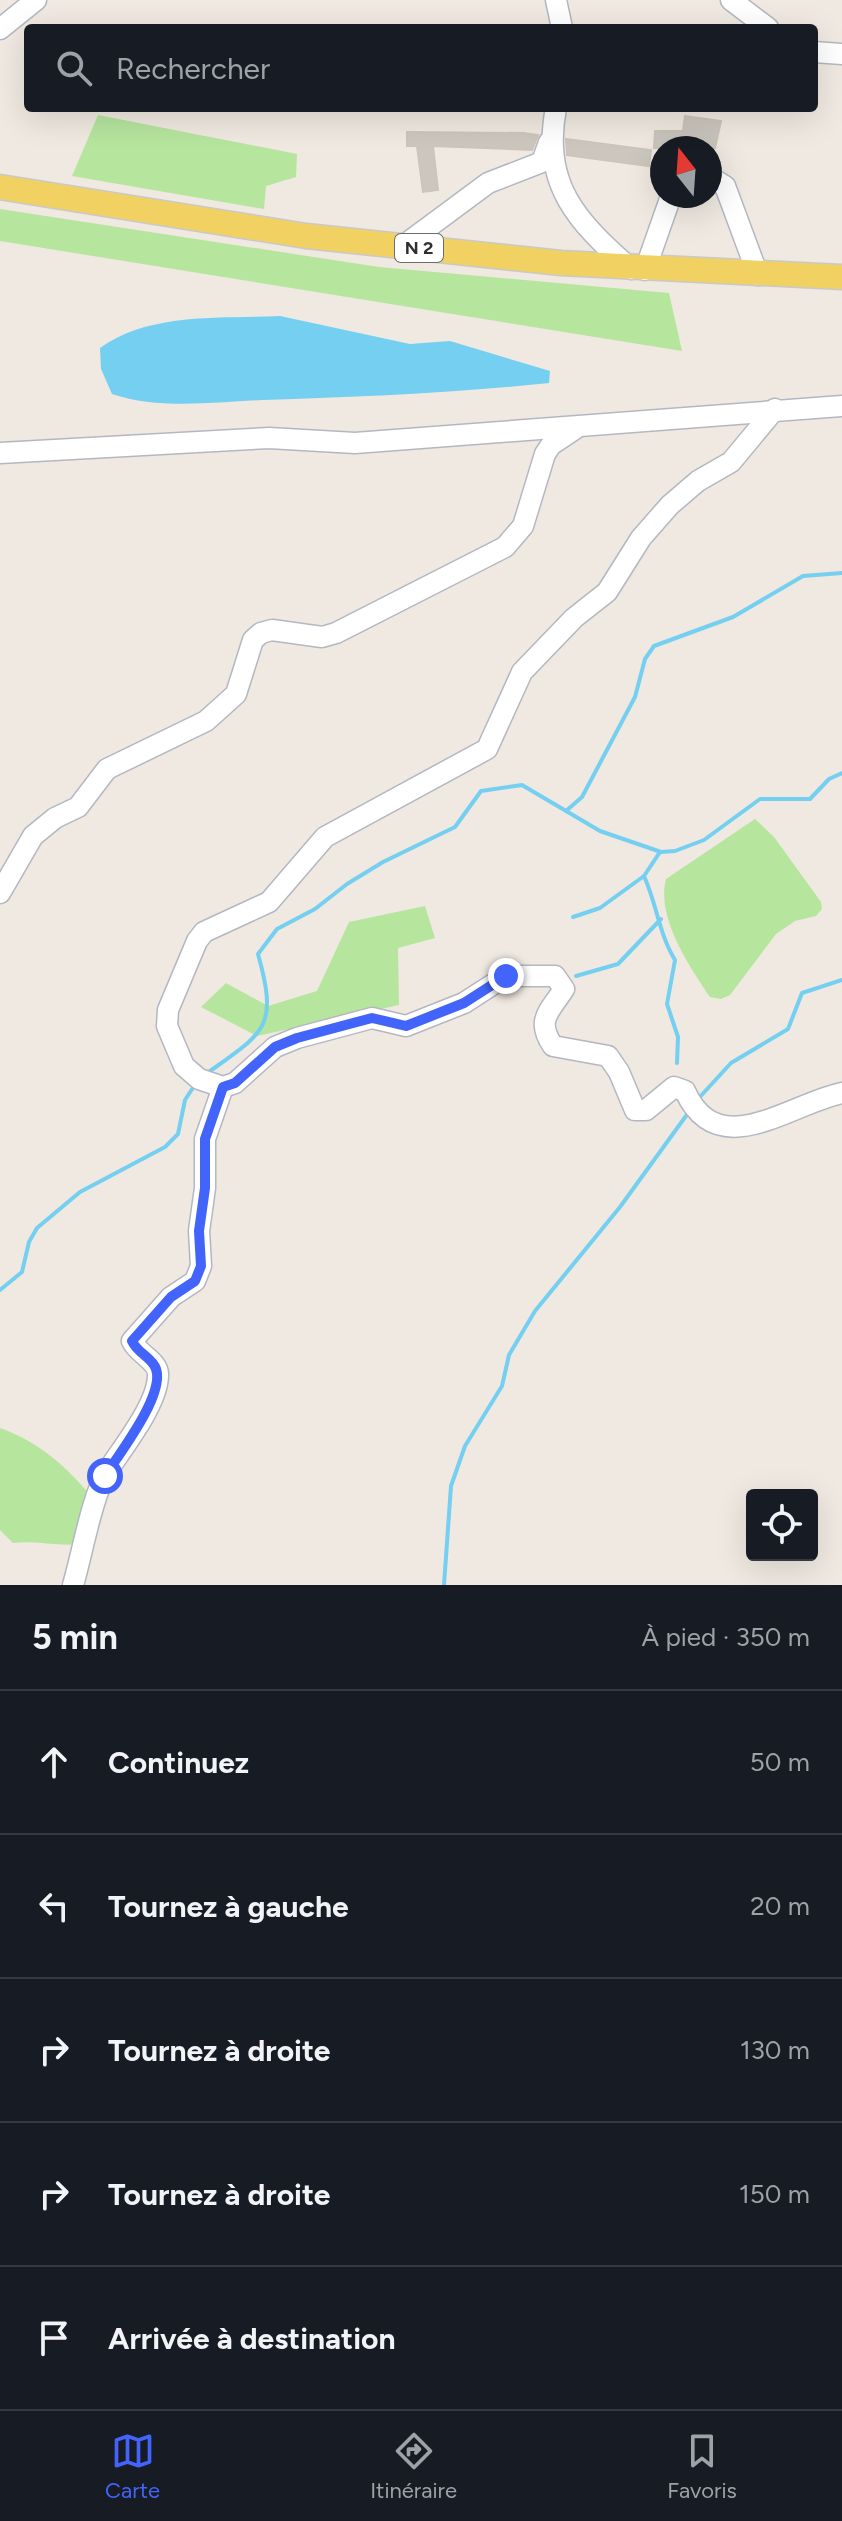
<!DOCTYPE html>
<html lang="fr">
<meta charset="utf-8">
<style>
body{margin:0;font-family:Figtree,sans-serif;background:#242831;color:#f1f3f6}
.controls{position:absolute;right:24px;bottom:24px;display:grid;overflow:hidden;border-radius:8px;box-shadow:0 8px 32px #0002}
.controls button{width:72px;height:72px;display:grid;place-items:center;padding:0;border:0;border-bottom:2px solid #363941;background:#171b24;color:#f1f3f6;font:40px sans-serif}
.compass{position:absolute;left:650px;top:136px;width:72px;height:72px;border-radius:50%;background:#171b24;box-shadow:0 8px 32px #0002;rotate:343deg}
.stop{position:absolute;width:24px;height:24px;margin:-18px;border:6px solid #4264fb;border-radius:50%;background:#fff}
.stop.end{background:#4264fb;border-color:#fff;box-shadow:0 2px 8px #0008}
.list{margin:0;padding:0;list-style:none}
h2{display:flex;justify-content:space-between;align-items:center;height:104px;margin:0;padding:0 32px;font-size:34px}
h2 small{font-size:26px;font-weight:400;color:#9ea1a6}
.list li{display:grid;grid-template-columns:52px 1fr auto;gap:24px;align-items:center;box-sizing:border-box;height:144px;padding:0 32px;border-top:2px solid #363941}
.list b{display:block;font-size:30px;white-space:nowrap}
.list em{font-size:26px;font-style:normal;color:#9ea1a6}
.icon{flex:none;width:44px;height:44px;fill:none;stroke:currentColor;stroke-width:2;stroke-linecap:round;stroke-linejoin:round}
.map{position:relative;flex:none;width:842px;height:1585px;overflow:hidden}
.search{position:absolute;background:#171b24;box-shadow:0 8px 32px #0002;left:24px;right:24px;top:24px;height:88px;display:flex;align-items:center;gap:20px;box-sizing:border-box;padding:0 28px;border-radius:8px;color:#9ea1a6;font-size:30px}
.sheet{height:824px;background:#171b24}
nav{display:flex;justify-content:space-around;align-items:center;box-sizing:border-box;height:112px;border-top:2px solid #363941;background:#171b24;font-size:22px;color:#9ea1a6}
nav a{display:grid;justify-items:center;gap:4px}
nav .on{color:#4264fb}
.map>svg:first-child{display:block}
.green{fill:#b6e59e}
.water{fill:#75cff0}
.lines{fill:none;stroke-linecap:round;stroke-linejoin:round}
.stream{stroke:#75cff0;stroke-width:4}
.building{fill:#cbc7bf;stroke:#cbc5ba;stroke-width:2}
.minor-casing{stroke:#b4b7c1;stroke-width:23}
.major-casing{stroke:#c9c9c9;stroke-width:27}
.minor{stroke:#fff;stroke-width:20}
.major{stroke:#f2d163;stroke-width:24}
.route{stroke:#4264fb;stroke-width:10}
.labels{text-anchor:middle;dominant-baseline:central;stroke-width:6;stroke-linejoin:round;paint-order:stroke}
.shield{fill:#fff;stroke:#6d6d6d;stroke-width:2}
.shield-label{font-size:18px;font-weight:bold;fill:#2e2e2e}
</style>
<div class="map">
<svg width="842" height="1585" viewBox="0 0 842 1585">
<rect width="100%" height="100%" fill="#efe9e1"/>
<g class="green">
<polygon points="98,115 297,154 296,177 266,186 264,209 72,176"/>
<polygon points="0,209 379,267 669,293 682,351 0,241"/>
<path d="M755 819 774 837 821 902 822 909 816 916 795 921 776 934 730 995 721 999 710 997C689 966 656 917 666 879Z"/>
<polygon points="425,906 435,938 398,948 399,1005 257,1036 201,1007 226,983 268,1006 317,991 349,922"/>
<path d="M0 1428C40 1442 71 1470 97 1504L85 1543C62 1548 38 1540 13 1543L0 1530Z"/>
</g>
<path class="water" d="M280 316 410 344 450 341 550 371 549 383C454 393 359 397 263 400 214 402 159 410 112 394L101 369 100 348C150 312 220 319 280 316Z"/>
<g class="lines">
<g class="stream">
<polyline points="566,811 582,797 635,697 645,659 654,646 733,617 803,576 842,573"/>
<path d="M660 852 644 876C657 905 659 934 675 960L667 1004 678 1037 677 1063"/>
<polyline points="573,917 600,908 644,876"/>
<polyline points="576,976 618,964 661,919"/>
<path d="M206 1074C264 1032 279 1029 258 954L277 929 315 909 347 884 383 862 455 827 481 791 522 785 600 831 661 852 675 851 704 840 760 799H810L829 779 842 773"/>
<polyline points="698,1099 731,1063 788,1029 802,993 842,980"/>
<polyline points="0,1290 22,1272 29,1242 37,1228 80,1192 165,1147 178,1134 185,1100 196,1083"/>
<polyline points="444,1585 451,1486 465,1446 502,1386 509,1355 535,1311 620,1207 691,1109"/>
</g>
</g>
<g class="building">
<polygon points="685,116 721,121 715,148 654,148 655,131 683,131"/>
<polygon points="407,132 524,133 538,135 532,150 433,146 438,190 423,192 417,146 407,146"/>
<polygon points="566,139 651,150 649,166 567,155"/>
</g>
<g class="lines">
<g class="minor-casing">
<g id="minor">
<polyline points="556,0 562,28"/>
<polyline points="731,0 768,28"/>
<polyline points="0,29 36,0"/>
<polyline points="814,52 842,54"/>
<path d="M556 108C541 184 577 222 631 269"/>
<polyline points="710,177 725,186 758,275"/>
<polyline points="403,246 488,183 542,162 549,142"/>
<polyline points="645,270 671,196"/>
<path d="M775 409 731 462 698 481 670 505 641 538 607 592 574 618 522 672 487 749 325 837 269 902 204 932 197 941 168 1010 167 1026 184 1066 199 1079 223 1087 235 1083 275 1047 297 1038 372 1018 406 1026 464 1003 506 976H555L564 989C550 1011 535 1020 553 1046L608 1056 619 1072 635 1110H646L674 1087 685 1091C718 1164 789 1104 842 1093"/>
<polyline points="0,453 269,438 355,443 842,406"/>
<polyline points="0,893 33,836 55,818 78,807 107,769 206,721 236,694 253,640 261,633 272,630 322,637 336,633 505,547 523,526 545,454 551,445 575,429"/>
<path d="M73 1585C82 1555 92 1496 107 1472 122 1448 159 1403 158 1374 158 1361 138 1354 132 1341L171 1297 195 1281 201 1266 199 1231 205 1188V1139L223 1087"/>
</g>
</g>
<g class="major-casing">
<polyline id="major" points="0,187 306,236 561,263 842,277"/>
</g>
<use href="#minor" class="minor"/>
<use href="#major" class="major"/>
</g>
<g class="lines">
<path class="route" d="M105 1476C119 1454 165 1395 156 1369 152 1357 138 1354 132 1341L171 1297 195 1281 201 1266 199 1231 205 1188V1139L223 1087 235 1083 275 1047 297 1038 372 1018 406 1026 464 1003 506 976"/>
</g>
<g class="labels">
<rect class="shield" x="395" y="234" width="48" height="28" rx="6"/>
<g class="shield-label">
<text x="419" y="248">N 2</text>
</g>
</g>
</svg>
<div class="controls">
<button><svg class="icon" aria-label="locate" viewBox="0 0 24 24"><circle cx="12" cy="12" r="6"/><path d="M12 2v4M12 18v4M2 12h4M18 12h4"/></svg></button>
</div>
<svg class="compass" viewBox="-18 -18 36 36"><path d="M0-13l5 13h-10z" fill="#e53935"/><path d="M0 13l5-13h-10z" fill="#9ea1a6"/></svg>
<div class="stop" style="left:105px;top:1476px"></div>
<div class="stop end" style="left:506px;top:976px"></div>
<div class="search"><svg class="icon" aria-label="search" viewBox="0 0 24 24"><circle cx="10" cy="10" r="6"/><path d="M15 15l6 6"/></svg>Rechercher</div>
</div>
<section class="sheet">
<h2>5 min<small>À pied · 350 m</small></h2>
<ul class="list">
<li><svg class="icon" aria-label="ahead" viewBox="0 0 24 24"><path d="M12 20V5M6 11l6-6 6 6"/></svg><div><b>Continuez</b></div><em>50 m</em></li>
<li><svg class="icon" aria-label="left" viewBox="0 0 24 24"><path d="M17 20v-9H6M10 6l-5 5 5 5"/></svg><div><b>Tournez à gauche</b></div><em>20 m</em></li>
<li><svg class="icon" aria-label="right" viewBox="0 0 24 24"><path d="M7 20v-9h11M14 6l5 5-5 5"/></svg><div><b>Tournez à droite</b></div><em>130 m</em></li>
<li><svg class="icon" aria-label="right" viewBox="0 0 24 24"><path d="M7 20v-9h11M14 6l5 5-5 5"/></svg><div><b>Tournez à droite</b></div><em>150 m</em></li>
<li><svg class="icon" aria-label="arrive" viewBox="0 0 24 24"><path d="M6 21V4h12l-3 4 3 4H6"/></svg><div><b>Arrivée à destination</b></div></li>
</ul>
</section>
<nav>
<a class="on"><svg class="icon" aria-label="map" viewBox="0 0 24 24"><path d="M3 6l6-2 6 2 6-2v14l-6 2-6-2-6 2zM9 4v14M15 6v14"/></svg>Carte</a>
<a><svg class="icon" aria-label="directions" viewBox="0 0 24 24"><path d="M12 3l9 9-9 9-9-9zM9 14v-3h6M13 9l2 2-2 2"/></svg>Itinéraire</a>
<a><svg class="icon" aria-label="saved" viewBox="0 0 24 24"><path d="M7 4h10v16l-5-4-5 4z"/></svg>Favoris</a>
</nav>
